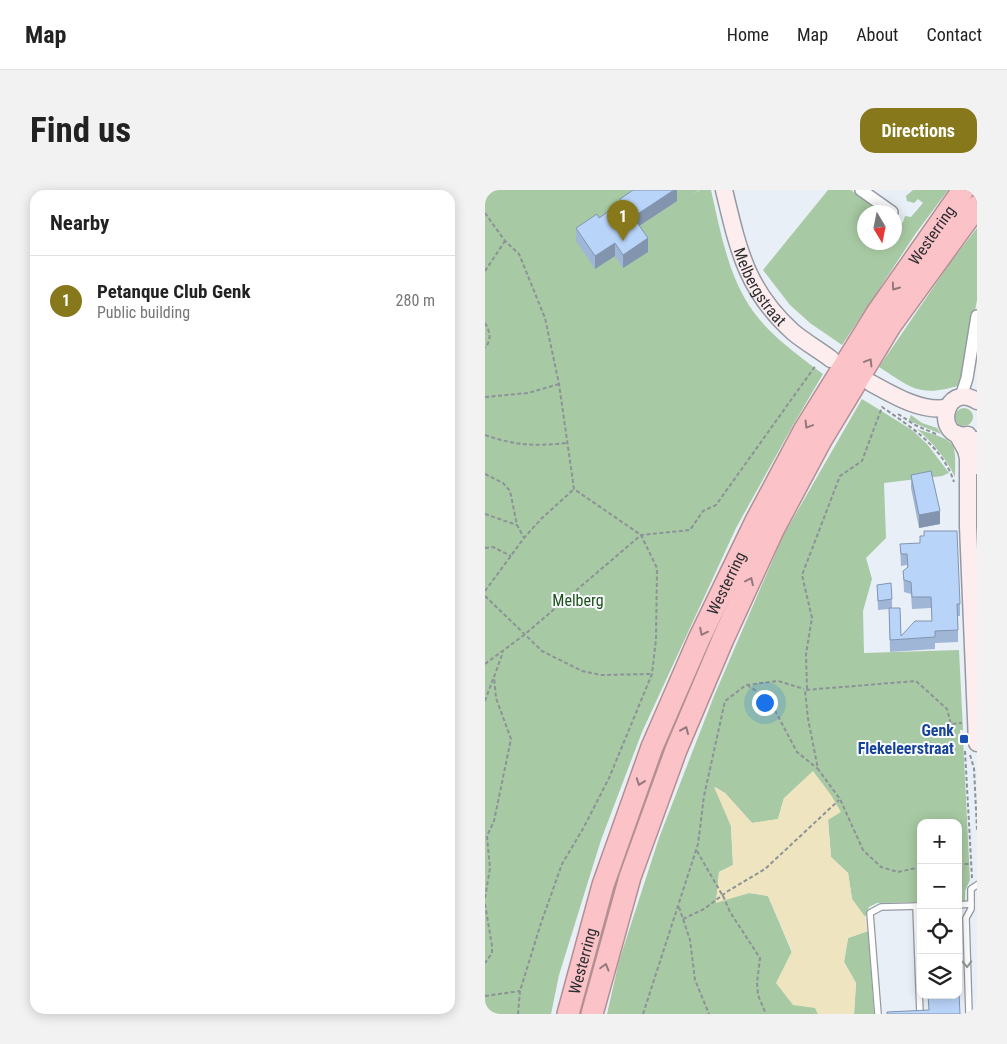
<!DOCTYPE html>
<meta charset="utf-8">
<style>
body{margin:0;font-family:"Roboto Condensed",sans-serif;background:#f2f2f2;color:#222}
.controls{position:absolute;right:15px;bottom:15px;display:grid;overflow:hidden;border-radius:10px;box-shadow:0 2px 12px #0003}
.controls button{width:45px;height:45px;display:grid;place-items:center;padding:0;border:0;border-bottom:1px solid #e0e0e0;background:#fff;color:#222;font:25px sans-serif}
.compass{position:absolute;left:372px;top:15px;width:45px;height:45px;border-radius:50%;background:#fff;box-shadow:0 2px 12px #0003;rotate:170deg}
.you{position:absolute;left:279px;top:512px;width:18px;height:18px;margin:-12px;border:4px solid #fff;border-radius:50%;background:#1a73e8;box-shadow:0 0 0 8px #1a73e833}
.badge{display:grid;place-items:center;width:32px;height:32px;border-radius:50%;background:#88781c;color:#fff;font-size:16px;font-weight:700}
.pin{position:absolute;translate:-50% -41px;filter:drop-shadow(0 1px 2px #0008)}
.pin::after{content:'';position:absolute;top:26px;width:18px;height:15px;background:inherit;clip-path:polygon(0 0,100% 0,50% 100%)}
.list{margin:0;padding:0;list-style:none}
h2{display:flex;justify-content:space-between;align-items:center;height:65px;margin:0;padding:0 20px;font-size:21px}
h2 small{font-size:16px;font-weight:400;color:#767676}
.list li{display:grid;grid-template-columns:32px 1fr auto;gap:15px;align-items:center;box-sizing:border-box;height:90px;padding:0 20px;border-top:1px solid #e0e0e0}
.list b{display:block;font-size:19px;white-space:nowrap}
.list p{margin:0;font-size:16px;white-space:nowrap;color:#767676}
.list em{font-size:16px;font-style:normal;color:#767676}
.icon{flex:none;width:28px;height:28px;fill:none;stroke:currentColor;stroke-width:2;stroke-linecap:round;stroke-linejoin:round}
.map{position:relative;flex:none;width:492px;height:824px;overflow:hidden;border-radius:15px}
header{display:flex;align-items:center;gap:30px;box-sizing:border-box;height:70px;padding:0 25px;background:#fff;border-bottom:1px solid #e0e0e0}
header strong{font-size:24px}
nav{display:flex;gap:28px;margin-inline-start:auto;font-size:18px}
.intro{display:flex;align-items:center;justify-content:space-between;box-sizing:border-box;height:120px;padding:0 30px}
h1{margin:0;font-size:35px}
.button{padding:12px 22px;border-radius:15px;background:#88781c;color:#fff;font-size:18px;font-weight:700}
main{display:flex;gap:30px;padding:0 30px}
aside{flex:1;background:#fff;border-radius:15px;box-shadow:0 2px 12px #0003}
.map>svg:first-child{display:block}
.green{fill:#a7c9a3}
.sand{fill:#eee4bf}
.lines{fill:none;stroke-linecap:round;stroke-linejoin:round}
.lane-casing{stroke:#959aa2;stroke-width:8}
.street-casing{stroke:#959aa2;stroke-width:14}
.secondary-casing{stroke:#959aa2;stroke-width:19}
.highway-casing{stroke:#b28f93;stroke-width:24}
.path{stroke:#8d9298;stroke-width:2;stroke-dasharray:4 2.5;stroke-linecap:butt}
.lane{stroke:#fff;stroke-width:5.5}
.street{stroke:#fff;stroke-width:11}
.secondary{stroke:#feedee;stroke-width:16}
.highway{stroke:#fbc3c8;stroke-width:21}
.wall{fill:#9fb6d6}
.shaded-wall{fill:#8294ae}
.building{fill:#b9d4f9;stroke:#8294ae}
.oneway{stroke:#93787c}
.oneway2{stroke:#959698}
.transit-dot{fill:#1a4fb4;stroke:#f9fbff;stroke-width:2}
.labels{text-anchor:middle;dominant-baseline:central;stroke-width:4;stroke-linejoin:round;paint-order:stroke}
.street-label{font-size:16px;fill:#2b2e31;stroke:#f9fbff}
.park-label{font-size:16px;fill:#1b5119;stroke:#f9fbff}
.transit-label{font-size:16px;font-weight:bold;fill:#164399;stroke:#f9fbff;text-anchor:end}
</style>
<header>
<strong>Map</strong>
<nav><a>Home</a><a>Map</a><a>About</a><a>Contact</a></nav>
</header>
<div class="intro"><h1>Find us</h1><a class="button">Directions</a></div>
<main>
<aside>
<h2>Nearby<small></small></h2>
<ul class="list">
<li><span class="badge">1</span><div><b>Petanque Club Genk</b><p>Public building</p></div><em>280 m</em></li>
</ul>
</aside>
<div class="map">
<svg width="492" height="824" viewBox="0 0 492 824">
<rect width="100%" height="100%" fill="#e9eff7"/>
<g class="green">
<path d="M0 0H214L208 4 215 0H226C234 35 241 75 259 107 276 139 309 162 338 184L308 235 251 338 157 542 116 650 74 785 66 824H0Z"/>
<polygon points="343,0 366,0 387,16 388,22 380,22 380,52 410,52 410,38 418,32 420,26 426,27 438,13 433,9 429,13 422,11 421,6 428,0 463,0 431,43 357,155 325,133 305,115 278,80"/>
<path d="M492 38V110L481 167 479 183H477L473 196C433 207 427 198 394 177L465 73Z"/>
<polygon points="377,209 427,240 442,254 464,283 457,286 399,293 401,348 381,368 387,389 378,421 379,463 474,460 478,540 475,540 475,548 478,548 485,690 480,701 480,711 473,711 473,633 436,633 436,712 392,713 384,717 380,727 367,709 363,683 346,667 343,630 299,608 293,629 267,633 240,603 230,597 246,636 248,675 234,682 231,712 264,703 283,706 333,824 122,824 134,771 174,648 229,506 298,346"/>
<circle cx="479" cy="227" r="9"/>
<polygon points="426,225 437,233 452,238 456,244 427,232 424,230"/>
<path d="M432 239C442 243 467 247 469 259 471 268 470 278 470 287 461 268 448 253 432 239Z"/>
<polygon points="295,310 99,824 91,824 110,749 196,505"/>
<polygon points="383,741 389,824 369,824 371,793 359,772 363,748"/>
</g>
<polygon class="sand" points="328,581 346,605 356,622 343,630 346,667 363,683 367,709 380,727 383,741 363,748 359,772 371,793 369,824 333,824 330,818 308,815 291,793 307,761 283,706 264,703 231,713 234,682 248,675 246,636 229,597 240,603 267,633 293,629 299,608"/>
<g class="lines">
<g class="lane-casing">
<g id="lane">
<polyline points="473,715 486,714"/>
<polyline points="431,716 435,824"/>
<polyline points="393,824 385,723 396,717 436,716"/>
<polyline points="484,824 481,728 486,719 486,699 492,695"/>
</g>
</g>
<g class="street-casing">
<g id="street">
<polyline points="376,0 407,22"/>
<polyline points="476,207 482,188 492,126"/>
</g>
</g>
<g class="secondary-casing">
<g id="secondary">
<path id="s1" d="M239 0C253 58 261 100 308 142 320 152 334 160 346 169"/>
<path d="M386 193C408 205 436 222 461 218"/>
<polyline points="472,244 481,260 483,268 483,336 492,553"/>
<path d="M483 245C448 251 458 190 492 211"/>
<polyline points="491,276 492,250"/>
</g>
</g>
<g class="highway-casing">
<g id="highway">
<path id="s2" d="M83 824 118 695 167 557 214 449 271 331 320 239 392 123 478 0"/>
<polyline points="107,824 145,687 191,560 238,449 288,340 336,250 405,136 492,16"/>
</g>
</g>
<g class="path">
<polyline points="0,23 20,51 34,64 60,128 74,194 89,299 156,345 172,378 171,449 167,484 124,588 99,637 77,674 56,733 35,801 33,824"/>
<polyline points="0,81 20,51"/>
<path d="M0 133C5 142 7 149 0 158"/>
<polyline points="0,207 43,203 74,194"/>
<polyline points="413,224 430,235 451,244"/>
<path d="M0 245C32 256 49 256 82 253"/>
<polyline points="0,284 18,293 25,301 32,335 39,348"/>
<polyline points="0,324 32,335"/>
<polyline points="0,358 8,357 26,366"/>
<polyline points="0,401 39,348 56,329 89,299"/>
<polyline points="0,406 57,461 97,481 116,485 167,484"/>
<polyline points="0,474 39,445 156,345 205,340 218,321 231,315 331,175"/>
<polyline points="262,495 284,509 312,562 333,579"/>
<path d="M322 499 321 464 327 428 317 385 355 286 377 271 397 217C426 237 458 257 469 292"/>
<polyline points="0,511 8,489"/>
<polyline points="480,561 487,688"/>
<polyline points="485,565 489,578 492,640"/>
<polyline points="212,661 239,708 245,722 275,768 272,793 273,805 281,824"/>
<polyline points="473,674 486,674"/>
<polyline points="436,677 413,682 396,677 378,660 355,609 333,579 323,529 320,500 431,491 462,519 466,534 477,533"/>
<polyline points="0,708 5,678 2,646 9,631 26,549 11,508 9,487 18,462"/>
<polyline points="0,714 7,756 7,763 0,773"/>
<polyline points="194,717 205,750 210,790 224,824"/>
<polyline points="198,729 219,719 243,701 280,679 354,610"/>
<polyline points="0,806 35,801"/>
<polyline points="158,824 213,654 219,606 240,511 261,495 293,491 319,499"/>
</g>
<use href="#lane" class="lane"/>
<use href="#street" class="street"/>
<use href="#secondary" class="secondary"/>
<use href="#highway" class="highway"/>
</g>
<g class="wall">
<polygon points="192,0 192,11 154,36 163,62 138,78 130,66 110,79 91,51 91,38 114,28 135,14 135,9"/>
<polygon points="426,285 455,334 434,338 426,298"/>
<polygon points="415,354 475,414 475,426 473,426 473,452 450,453 450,459 405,462 404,419 393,420 392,395 407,409 407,418 416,446 447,431 446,418 427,419 426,404 419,402 418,381 422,378 422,375 416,376"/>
</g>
<g class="shaded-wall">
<polygon points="189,0 192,0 192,11 148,40 148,27"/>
<polygon points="163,48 163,62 138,78 138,65"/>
<polygon points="130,53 130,66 110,79 110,66"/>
<polygon points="455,321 455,334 434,338 434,325"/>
</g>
<g class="building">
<polygon points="148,0 189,0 148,27 163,48 138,65 130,53 110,66 91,38 112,24 114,28 137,12 135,9"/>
<polygon points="446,281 455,321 434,325 426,285"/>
<polygon points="439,341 472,341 475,414 472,414 473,440 450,441 450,447 405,450 404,418 415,418 416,446 430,431 447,431 446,407 427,407 426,392 419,390 418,381 423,377 422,364 416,364 415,354 435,353 435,346 439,346"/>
<polygon points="406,393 407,409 393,411 392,395"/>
<polygon points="473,781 475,824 402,824 402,822 444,820 443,805 473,805"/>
</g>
<defs><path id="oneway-chevron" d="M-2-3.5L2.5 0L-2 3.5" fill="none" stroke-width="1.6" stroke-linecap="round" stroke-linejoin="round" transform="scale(1.25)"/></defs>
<g class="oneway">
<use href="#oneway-chevron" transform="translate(410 97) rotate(125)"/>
<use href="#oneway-chevron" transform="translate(384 172) rotate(-59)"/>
<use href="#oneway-chevron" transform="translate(323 235) rotate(121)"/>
<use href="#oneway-chevron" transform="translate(265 391) rotate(-65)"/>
<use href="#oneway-chevron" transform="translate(218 442) rotate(116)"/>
<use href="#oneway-chevron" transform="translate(200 540) rotate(-67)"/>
<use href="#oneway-chevron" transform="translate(155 592) rotate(110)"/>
<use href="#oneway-chevron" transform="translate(120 777) rotate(-74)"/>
</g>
<use class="oneway2" href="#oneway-chevron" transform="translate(482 774) rotate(88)"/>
<rect class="transit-dot" x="474" y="544" width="10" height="10" rx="2.5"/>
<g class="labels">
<g class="street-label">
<text stroke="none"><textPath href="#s2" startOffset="865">Westerring</textPath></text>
<text stroke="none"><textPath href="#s1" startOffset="104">Melbergstraat</textPath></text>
<text stroke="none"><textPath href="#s2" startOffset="460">Westerring</textPath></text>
<text stroke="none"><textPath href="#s2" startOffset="55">Westerring</textPath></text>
</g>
<g class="park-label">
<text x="93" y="410">Melberg</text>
</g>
<g class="transit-label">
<text x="469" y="540">Genk<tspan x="469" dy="18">Flekeleerstraat</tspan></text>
</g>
</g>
</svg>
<div class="controls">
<button>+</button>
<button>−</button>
<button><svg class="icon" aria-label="locate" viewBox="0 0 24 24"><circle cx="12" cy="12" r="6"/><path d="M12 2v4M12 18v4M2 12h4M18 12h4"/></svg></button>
<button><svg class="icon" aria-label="layers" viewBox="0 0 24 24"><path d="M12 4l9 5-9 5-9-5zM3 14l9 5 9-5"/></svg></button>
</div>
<svg class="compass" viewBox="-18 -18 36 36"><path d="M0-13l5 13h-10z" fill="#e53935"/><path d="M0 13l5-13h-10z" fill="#767676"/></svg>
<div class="you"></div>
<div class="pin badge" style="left:138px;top:51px">1</div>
</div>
</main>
